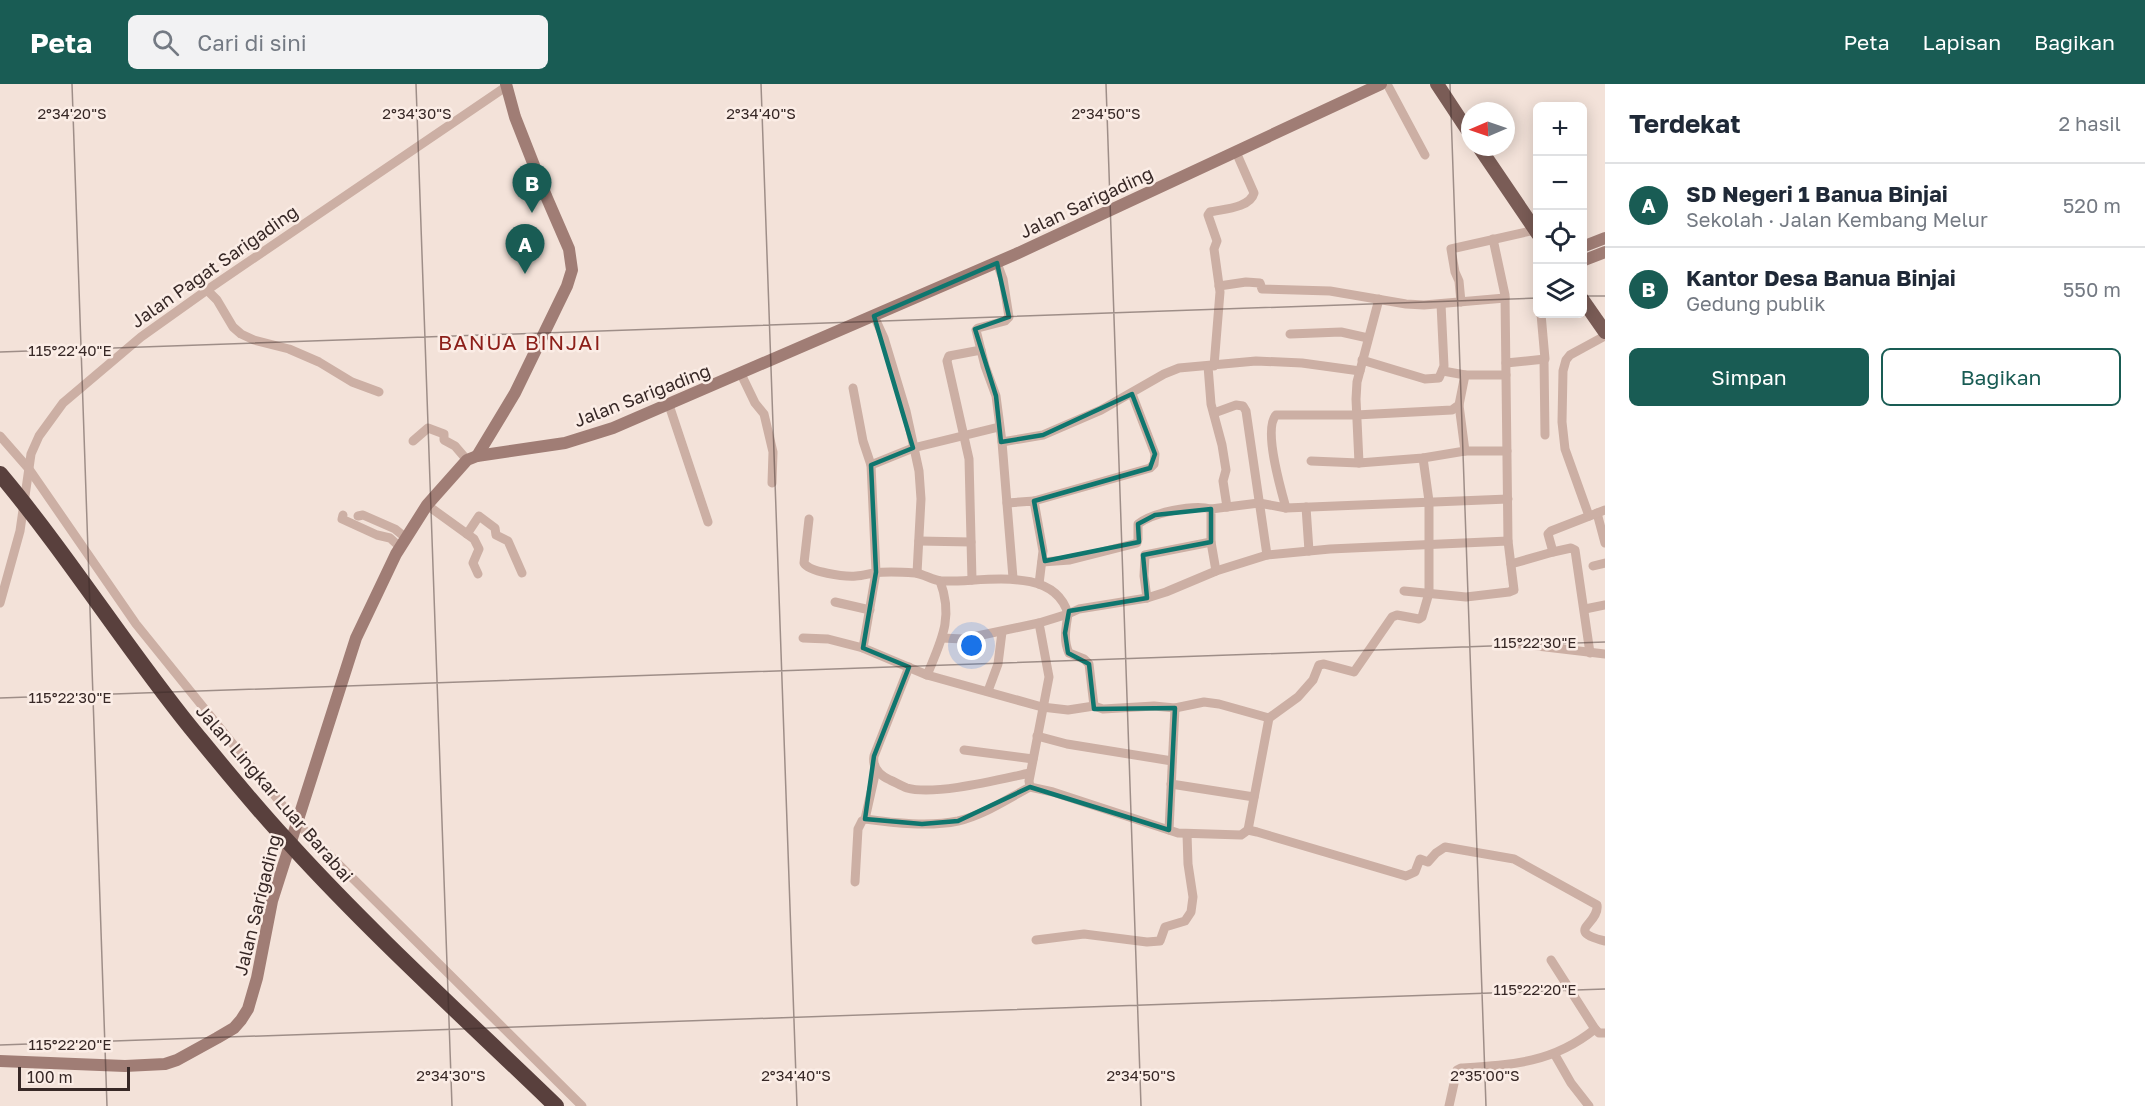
<!DOCTYPE html>
<html lang="id">
<meta charset="utf-8">
<style>
body{margin:0;font-family:"Golos Text",sans-serif;background:#f2f2f3;color:#1f2937}
.controls{position:absolute;right:18px;top:18px;display:grid;overflow:hidden;border-radius:9px;box-shadow:0 3px 15px #0003}
.controls button{width:54px;height:54px;display:grid;place-items:center;padding:0;border:0;border-bottom:2px solid #e0e1e3;background:#fff;color:#1f2937;font:30px sans-serif}
.compass{position:absolute;left:1461px;top:18px;width:54px;height:54px;border-radius:50%;background:#fff;box-shadow:0 3px 15px #0003;rotate:268deg}
.scale{position:absolute;left:18px;bottom:15px;width:112px;box-sizing:border-box;padding-left:6px;border:3px solid #372826;border-top:0;font-size:16px;line-height:21px;white-space:nowrap;color:#372826;-webkit-text-stroke:4px #fbede6;paint-order:stroke}
.you{position:absolute;left:972px;top:562px;width:21px;height:21px;margin:-15px;border:4px solid #fff;border-radius:50%;background:#1a73e8;box-shadow:0 0 0 9px #1a73e833}
.badge{display:grid;place-items:center;width:39px;height:39px;border-radius:50%;background:#195c54;color:#fff;font-size:20px;font-weight:700}
.pin{position:absolute;translate:-50% -50px;filter:drop-shadow(0 2px 3px #0008)}
.pin::after{content:'';position:absolute;top:32px;width:21px;height:18px;background:inherit;clip-path:polygon(0 0,100% 0,50% 100%)}
.list{margin:0;padding:0;list-style:none}
h2{display:flex;justify-content:space-between;align-items:center;height:78px;margin:0;padding:0 24px;font-size:26px}
h2 small{font-size:20px;font-weight:400;color:#747a83}
.list li{display:grid;grid-template-columns:39px 1fr auto;gap:18px;align-items:center;box-sizing:border-box;height:84px;padding:0 24px;border-top:2px solid #e0e1e3}
.list b{display:block;font-size:22px;white-space:nowrap}
.list p{margin:0;font-size:20px;white-space:nowrap;color:#747a83}
.list em{font-size:20px;font-style:normal;color:#747a83}
.actions{display:flex;gap:12px;padding:18px 24px}
.actions a{flex:1;padding:14px 0;border:2px solid #195c54;border-radius:9px;text-align:center;font-size:21px;color:#195c54}
.actions .main{background:#195c54;color:#fff}
.icon{flex:none;width:33px;height:33px;fill:none;stroke:currentColor;stroke-width:2;stroke-linecap:round;stroke-linejoin:round}
.map{position:relative;flex:none;width:1605px;height:1022px;overflow:hidden}
header{display:flex;align-items:center;gap:36px;box-sizing:border-box;height:84px;padding:0 30px;background:#195c54;color:#fff}
header strong{font-size:28px}
nav{display:flex;gap:33px;margin-inline-start:auto;font-size:21px}
.search{width:420px;height:54px;background:#f2f2f3;display:flex;align-items:center;gap:15px;box-sizing:border-box;padding:0 21px;border-radius:9px;color:#747a83;font-size:22px}
main{display:flex}
aside{flex:1;background:#fff}
.map>svg:first-child{display:block}
.lines{fill:none;stroke-linecap:round;stroke-linejoin:round}
.street{stroke:#ccafa4;stroke-width:9}
.secondary{stroke:#a07d75;stroke-width:12}
.primary{stroke:#7a5c56;stroke-width:14}
.highway{stroke:#59403d;stroke-width:16}
.marked{fill:none;stroke:#0f766e;stroke-width:4.5;stroke-linejoin:round}
.ticks{fill:none;stroke:#372826;stroke-width:1.5;stroke-opacity:0.45}
.labels{text-anchor:middle;dominant-baseline:central;stroke-width:5;stroke-linejoin:round;paint-order:stroke}
.street-label{font-size:18px;fill:#372826;stroke:#fbede6}
.quarter-label{font-size:21px;letter-spacing:1.5px;fill:#8c1f19;stroke:#fbede6}
.ticks-label{font-size:15px;text-anchor:middle;fill:#372826;stroke:#fbede6;stroke-width:5;stroke-linejoin:round;paint-order:stroke}
</style>
<header>
<strong>Peta</strong>
<div class="search"><svg class="icon" aria-label="search" viewBox="0 0 24 24"><circle cx="10" cy="10" r="6"/><path d="M15 15l6 6"/></svg>Cari di sini</div>
<nav><a>Peta</a><a>Lapisan</a><a>Bagikan</a></nav>
</header>
<main>
<div class="map">
<svg width="1605" height="1022" viewBox="0 0 1605 1022">
<rect width="100%" height="100%" fill="#f3e2d9"/>
<g class="lines">
<g class="street">
<polyline points="1387,0 1425,71"/>
<polyline points="997,179 1003,195 1009,233 1005,237 978,244 976,246 985,282 996,312 1002,358 1043,351 1101,326 1164,290 1179,284 1256,277 1302,279 1360,287"/>
<polyline points="1219,202 1246,198 1260,199 1262,205 1330,207 1406,220 1424,221 1505,214"/>
<polyline points="207,206 217,216 233,243 241,250 254,256 289,265 319,278 352,298 379,308"/>
<polyline points="1461,218 1459,197 1455,188 1451,165 1535,146"/>
<polyline points="874,232 884,254 906,327 919,387 921,415 917,489"/>
<polyline points="1290,250 1341,248 1368,254"/>
<polyline points="1362,276 1425,295 1439,294 1444,282 1441,220"/>
<polyline points="1544,276 1545,351"/>
<polyline points="1506,279 1545,275 1541,230"/>
<polyline points="1208,282 1211,320 1222,361 1226,386 1223,397 1227,423"/>
<path d="M1214 282 1220 208 1214 165 1217 157 1208 131 1210 128C1223 125 1250 124 1254 109L1236 68"/>
<polyline points="1443,287 1465,291 1506,291"/>
<polyline points="741,290 755,319 764,330 773,368 772,399"/>
<polyline points="853,304 863,357 871,381 876,488 863,564 927,591 1042,623 1068,626 1094,622 1103,625 1154,622 1175,624 1204,618 1219,620 1269,634 1298,613 1313,596 1319,581 1324,580 1354,588 1392,533 1397,531 1419,535 1422,533 1429,509 1429,417 1423,374"/>
<polyline points="669,321 708,438"/>
<polyline points="1459,321 1465,367"/>
<polyline points="1214,329 1236,321 1243,322 1246,327 1267,471"/>
<polyline points="0,352 29,385 136,540 296,738 582,1022"/>
<polyline points="413,357 428,344 444,350 444,356 455,362 467,376"/>
<polyline points="1002,358 1013,494"/>
<polyline points="1311,377 1359,379 1423,374 1465,367 1507,367"/>
<polyline points="1359,379 1356,315 1357,298 1379,215"/>
<polyline points="871,381 913,364 999,343"/>
<polyline points="1034,417 1150,384 1154,380 1155,370 1132,310"/>
<polyline points="1007,419 1034,417 1043,467 1039,500"/>
<polyline points="427,421 474,455 479,465 473,479 478,490"/>
<polyline points="1306,423 1309,467"/>
<path d="M1286 424C1281 406 1263 345 1276 331H1356L1452 326 1459 321 1465 291"/>
<polyline points="1597,429 1605,459"/>
<polyline points="343,431 342,435 377,451 390,454 400,463"/>
<polyline points="358,432 363,431 395,445 406,454"/>
<polyline points="1589,432 1565,365 1562,338 1563,287 1566,276 1570,271 1605,252"/>
<path d="M809 435 804 479C809 488 844 493 856 492 862 492 868 490 874 489 887 487 902 488 915 489 924 490 932 496 941 497 980 499 1054 480 1068 530L1079 525 1147 514 1166 508 1216 487 1267 471 1330 465 1508 457"/>
<polyline points="467,450 479,432 495,444 496,451 508,457 522,489"/>
<polyline points="919,457 971,458"/>
<path d="M1042 478 1070 476 1137 459 1138 455V440C1152 429 1193 420 1211 425"/>
<polyline points="1511,480 1553,468"/>
<polyline points="1593,482 1605,479"/>
<polyline points="1216,487 1211,458 1211,425 1259,419 1286,424 1508,415"/>
<polyline points="972,496 969,375 947,277 949,272 981,266"/>
<polyline points="1404,507 1466,513 1509,508 1514,506 1508,457 1505,211 1493,155"/>
<polyline points="1147,514 1144,492 1145,471 1211,458"/>
<polyline points="835,518 870,526"/>
<polyline points="0,519 20,447 31,370 39,352 63,319 141,253 207,206 507,2"/>
<polyline points="1585,525 1605,521"/>
<path d="M1068 530 1039 539 1049 593 1029 697 1030 703 1053 708 1178 749 1241 751 1248 746 1257 748 1406 792 1415 788 1420 775 1428 778 1436 769 1445 763 1514 775 1597 821C1600 840 1563 847 1605 857"/>
<path d="M1068 530C1066 544 1063 556 1069 569L1084 575 1089 580 1094 622"/>
<polyline points="803,554 828,555 863,564"/>
<polyline points="942,554 963,555 1039,539"/>
<polyline points="1512,559 1605,570"/>
<polyline points="1590,569 1575,466 1571,464 1553,468 1548,450 1551,447 1605,426"/>
<path d="M909 583 874 672C872 684 879 691 890 696 895 698 901 702 907 704 935 712 1001 695 1030 689"/>
<path d="M927 591C941 557 954 534 940 497"/>
<polyline points="988,607 998,580 1002,548"/>
<polyline points="1037,652 1067,660 1172,677"/>
<polyline points="964,666 1033,675"/>
<polyline points="1171,700 1254,713"/>
<path d="M865 735C895 739 929 743 958 737 984 731 1007 715 1030 703"/>
<polyline points="1169,746 1175,624"/>
<polyline points="1248,746 1269,634"/>
<polyline points="855,798 858,745 862,737 865,735 876,686"/>
<polyline points="1036,856 1084,850 1147,858 1160,857 1165,843 1185,837 1191,828 1193,813 1188,780 1187,750"/>
<polyline points="1551,876 1595,945"/>
<polyline points="1555,971 1571,999 1589,1022"/>
<path d="M1449 1022 1457 986 1461 984C1512 981 1553 979 1595 945L1599 949H1605"/>
</g>
<g class="secondary">
<polyline points="1582,163 1605,154"/>
<polyline points="1582,177 1605,168"/>
<polyline points="477,372 515,309 567,202 572,186 569,165 546,112 515,33 506,0"/>
<polyline points="0,977 125,982 165,980 177,976 217,954 234,944 241,936 248,925 257,894 272,817 356,554 396,470 427,421 467,376 477,372 565,359 613,344 1016,170 1381,0"/>
</g>
<g class="primary">
<polyline points="1437,0 1470,50"/>
<polyline points="1479,63 1538,150"/>
<polyline points="1582,215 1605,248"/>
</g>
<path class="highway" d="M0 390C68 471 124 561 191 644 223 683 256 724 291 761 374 852 467 936 556 1022"/>
</g>
<path class="marked" d="M997 179 1009 233 975 245 996 312 1001 358 1043 351 1132 310 1155 370 1150 384 1034 417 1045 477 1139 458 1138 440 1155 431 1211 425V458L1143 471 1147 514 1069 527 1065 549 1068 569 1089 580 1094 625 1175 624 1169 746 1030 703 958 737 922 740 865 735 874 672 909 583 863 564 876 488 871 381 913 364 874 232Z"/>
<path class="ticks" d="M72 0 107 1022M416 0 452 1022M761 0 797 1022M1106 0 1141 1022M1450 0 1486 1022M1582 212H1605M0 268 1538 214M0 614 1605 558M0 961 1605 905"/>
<g class="labels">
<g class="street-label">
<text transform="translate(1086 118) rotate(-25)">Jalan Sarigading</text>
<text transform="translate(214 182) rotate(-35)">Jalan Pagat Sarigading</text>
<text transform="translate(642 311) rotate(-21)">Jalan Sarigading</text>
<text transform="translate(275 709) rotate(49)">Jalan Lingkar Luar Barabai</text>
<text transform="translate(257 821) rotate(-76)">Jalan Sarigading</text>
</g>
<g class="quarter-label">
<text x="520" y="258">BANUA BINJAI</text>
</g>
</g>
<g class="ticks-label">
<text x="72" y="35">2°34'20"S</text>
<text x="417" y="35">2°34'30"S</text>
<text x="761" y="35">2°34'40"S</text>
<text x="1106" y="35">2°34'50"S</text>
<text x="70" y="272">115°22'40"E</text>
<text x="1535" y="564">115°22'30"E</text>
<text x="70" y="619">115°22'30"E</text>
<text x="1535" y="911">115°22'20"E</text>
<text x="70" y="966">115°22'20"E</text>
<text x="451" y="997">2°34'30"S</text>
<text x="796" y="997">2°34'40"S</text>
<text x="1141" y="997">2°34'50"S</text>
<text x="1485" y="997">2°35'00"S</text>
</g>
</svg>
<div class="controls">
<button>+</button>
<button>−</button>
<button><svg class="icon" aria-label="locate" viewBox="0 0 24 24"><circle cx="12" cy="12" r="6"/><path d="M12 2v4M12 18v4M2 12h4M18 12h4"/></svg></button>
<button><svg class="icon" aria-label="layers" viewBox="0 0 24 24"><path d="M12 4l9 5-9 5-9-5zM3 14l9 5 9-5"/></svg></button>
</div>
<svg class="compass" viewBox="-18 -18 36 36"><path d="M0-13l5 13h-10z" fill="#e53935"/><path d="M0 13l5-13h-10z" fill="#747a83"/></svg>
<div class="scale">100 m</div>
<div class="you"></div>
<div class="pin badge" style="left:525px;top:190px">A</div>
<div class="pin badge" style="left:532px;top:129px">B</div>
</div>
<aside>
<h2>Terdekat<small>2 hasil</small></h2>
<ul class="list">
<li><span class="badge">A</span><div><b>SD Negeri 1 Banua Binjai</b><p>Sekolah · Jalan Kembang Melur</p></div><em>520 m</em></li>
<li><span class="badge">B</span><div><b>Kantor Desa Banua Binjai</b><p>Gedung publik</p></div><em>550 m</em></li>
</ul>
<div class="actions"><a class="main">Simpan</a><a>Bagikan</a></div>
</aside>
</main>
